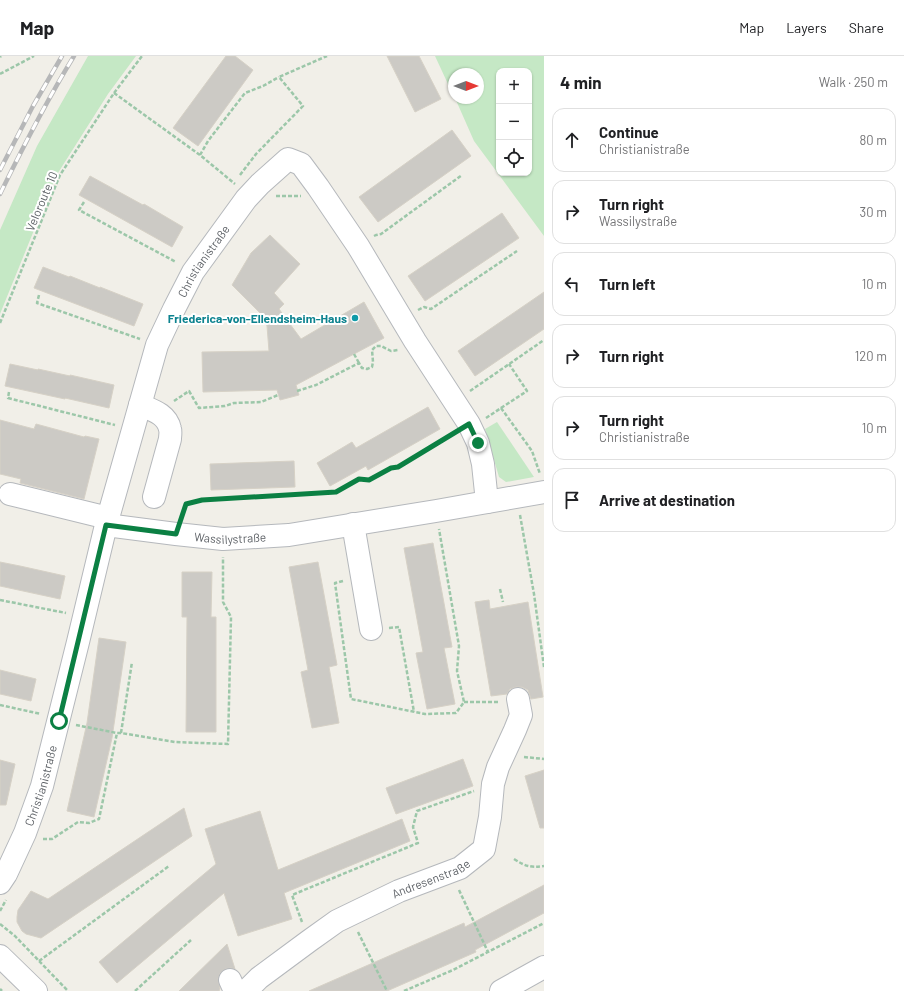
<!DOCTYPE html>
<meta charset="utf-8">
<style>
body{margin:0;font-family:Barlow,sans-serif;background:#f6f6f6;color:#202124}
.controls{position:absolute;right:12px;top:12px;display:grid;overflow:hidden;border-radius:8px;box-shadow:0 1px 3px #0004}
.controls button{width:36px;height:36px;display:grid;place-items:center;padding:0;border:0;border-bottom:1px solid #e0e0e0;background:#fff;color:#202124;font:20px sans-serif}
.compass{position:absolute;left:448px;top:12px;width:36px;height:36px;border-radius:50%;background:#fff;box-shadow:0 1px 3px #0004;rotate:90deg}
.stop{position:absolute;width:12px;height:12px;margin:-9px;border:3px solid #0b8043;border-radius:50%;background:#fff}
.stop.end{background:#0b8043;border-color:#fff;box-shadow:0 1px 4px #0008}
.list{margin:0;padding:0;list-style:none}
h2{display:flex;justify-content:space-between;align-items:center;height:52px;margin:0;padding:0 16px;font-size:17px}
h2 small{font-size:13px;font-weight:400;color:#757577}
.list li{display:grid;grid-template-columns:26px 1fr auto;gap:12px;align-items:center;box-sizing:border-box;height:64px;margin:0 8px 8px;padding:0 8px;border:1px solid #e0e0e0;border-radius:12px}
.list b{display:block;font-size:15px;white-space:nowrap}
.list p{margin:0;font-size:13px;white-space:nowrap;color:#757577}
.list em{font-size:13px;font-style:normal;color:#757577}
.icon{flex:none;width:22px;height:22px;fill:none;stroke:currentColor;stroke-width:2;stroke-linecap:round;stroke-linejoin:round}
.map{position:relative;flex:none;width:544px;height:935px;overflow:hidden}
header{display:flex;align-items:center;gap:24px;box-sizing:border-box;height:56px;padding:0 20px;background:#fff;border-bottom:1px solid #e0e0e0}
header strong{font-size:19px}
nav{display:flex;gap:22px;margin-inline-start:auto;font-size:14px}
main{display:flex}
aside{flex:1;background:#fff}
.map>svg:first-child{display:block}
.green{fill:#c5e8c5;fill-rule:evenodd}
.building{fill:#cccac5;stroke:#d6d1c6}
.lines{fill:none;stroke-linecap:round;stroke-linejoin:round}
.minor-casing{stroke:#b5b8bc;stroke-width:24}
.path{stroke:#9cc7a9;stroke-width:2.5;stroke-dasharray:4 2;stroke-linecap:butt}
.minor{stroke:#fff;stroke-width:22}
.rail-casing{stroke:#b6b7b8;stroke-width:4.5}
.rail{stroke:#fff;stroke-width:3;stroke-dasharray:9;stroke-linecap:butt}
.route{stroke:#0b8043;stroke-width:5}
.culture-dot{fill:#0f9aa8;stroke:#fff;stroke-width:1.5}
.labels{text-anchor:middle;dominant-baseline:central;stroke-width:4;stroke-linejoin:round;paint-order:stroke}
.street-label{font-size:12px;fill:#5f6368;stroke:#fff}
.culture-label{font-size:12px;font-weight:bold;fill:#0d838f;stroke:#fff;text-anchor:end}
</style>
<header>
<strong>Map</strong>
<nav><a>Map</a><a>Layers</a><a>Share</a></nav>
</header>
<main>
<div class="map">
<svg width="544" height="935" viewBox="0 0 544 935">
<rect width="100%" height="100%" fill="#f1efe8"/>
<g class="green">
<polygon points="88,0 136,0 108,38 56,120 0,258 0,174 37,90"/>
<path d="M435 0H544V180L474 85 455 42H478V18H454V41ZM499 15H529V117H499Z"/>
<polygon points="497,366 534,421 506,426 499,421 485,373"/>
</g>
<g class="building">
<polygon points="226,0 235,0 253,14 198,90 173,72"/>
<polygon points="387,0 419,0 441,43 415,56"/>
<polygon points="452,74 471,100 378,166 359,141"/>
<polygon points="90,120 143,149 144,148 183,171 172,191 79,139"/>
<polygon points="502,157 519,182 425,245 408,220"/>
<polygon points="270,179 300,208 274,237 284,248 279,253 301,283 364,246 384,282 296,329 299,339 280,344 277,334 203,336 202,296 269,295 267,270 263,260 232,229 251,197"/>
<polygon points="43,211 69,221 70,220 100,232 100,231 143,248 134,270 34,232"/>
<polygon points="544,236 544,273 475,320 458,295"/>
<polygon points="10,308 38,314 38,313 70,320 70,319 114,329 109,352 65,342 65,343 5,330"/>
<polygon points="428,351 440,373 368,414 366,410 330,430 317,407 352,386 356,392"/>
<polygon points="0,364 34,373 36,368 84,381 85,380 99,383 84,443 20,427 21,423 0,418"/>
<polygon points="294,405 295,431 211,434 210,408"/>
<polygon points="433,487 452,591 444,592 455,648 427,653 416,597 423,596 404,492"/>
<polygon points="0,506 20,510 65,520 60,543 0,530"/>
<polygon points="318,506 337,609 329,611 339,667 312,672 301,616 308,614 289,511"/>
<polygon points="182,516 212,516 211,561 216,561 216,676 186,676 187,561 182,561"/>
<polygon points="489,544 490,553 528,546 543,641 531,643 528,634 522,631 516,631 510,633 507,638 491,640 475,546"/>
<polygon points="99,582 126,586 112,682 94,761 67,755 87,667"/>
<polygon points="0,614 36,623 31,645 0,638"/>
<polygon points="463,703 473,730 396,758 386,732"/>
<polygon points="0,704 15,708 6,749 0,749"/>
<polygon points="544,714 544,772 540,772 525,720"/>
<polygon points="184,752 192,780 41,882 26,878 22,875 17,866 17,861 18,854 31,835 48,843"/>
<polygon points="260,755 278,814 402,763 410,785 284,837 292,863 238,880 224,837 117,927 99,906 216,808 205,773"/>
<polygon points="544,829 544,857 475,894 476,896 387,935 309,935 464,867 465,871"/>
<polygon points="227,888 235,913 231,912 225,913 220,917 218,923 220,933 219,935 179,935"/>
</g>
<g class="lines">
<g class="minor-casing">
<g id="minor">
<path d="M140 349C152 354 167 358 170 373 171 376 170 380 170 383L154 441"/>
<polyline points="10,438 108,462"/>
<polyline points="353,468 371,573"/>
<path id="s1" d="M106 469 176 478 223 483 289 479 436 455 544 436"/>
<path id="s2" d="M0 827 6 818 25 777 42 730 78 586 106 469 157 289 174 253 193 216 246 143 260 128 288 103 301 108 318 131 358 190 415 285 469 368 478 387 483 408 487 446"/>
<polyline points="0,900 36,935"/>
<polyline points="230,924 235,935"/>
<path id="s3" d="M246 935 259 922 309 885 337 865 399 835 460 812 484 793 490 761 493 728 498 711 515 674 521 659 518 643"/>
<polyline points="501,935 544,911"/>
</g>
</g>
<g class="path">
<polyline points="0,1 1,0"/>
<polyline points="0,18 34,0"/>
<polyline points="114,37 200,99 235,128"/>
<polyline points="200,99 208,85 245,37 263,30 279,21"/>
<polyline points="240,119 256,98 303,50 279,21 327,0"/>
<polyline points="276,140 301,140"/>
<polyline points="84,146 79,154 176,206"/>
<polyline points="374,180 376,179 381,178 462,119"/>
<polyline points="39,239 37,247 140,283"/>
<polyline points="418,254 424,251 431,253 517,195"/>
<polyline points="0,267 60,119 114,37 142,0"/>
<polyline points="354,298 359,307"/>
<polyline points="297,335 316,329 359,307 362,312 367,313 372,311 373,306 372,294 376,290 381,290 391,295 398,294"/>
<polyline points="470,335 544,284"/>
<polyline points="9,336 8,342 115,369"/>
<polyline points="174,345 189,335 199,352 225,350 234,347 261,346 278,339"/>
<polyline points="501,352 527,335 509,308"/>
<polyline points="486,362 501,352 532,395 540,418"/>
<polyline points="182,459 186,448 202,444 336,436 359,423 369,424 391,412 398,411 453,378"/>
<polyline points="520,459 534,538 544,611"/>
<polyline points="343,525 335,527 351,643 425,658 456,657 464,646 457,615 459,590 439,473"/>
<polyline points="500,533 503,546"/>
<polyline points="0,544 66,557"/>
<polyline points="389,572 399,571 414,656"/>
<polyline points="464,646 500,646"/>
<polyline points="0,649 41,658"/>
<polyline points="76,669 117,677 121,677 175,686 228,688 231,561 223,546 223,501"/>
<polyline points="121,677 132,606"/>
<polyline points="524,701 544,703"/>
<polyline points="43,783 52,783 78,766 89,767 99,763 117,677"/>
<path d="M514 803C525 810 530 812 544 810"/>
<polyline points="459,834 488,896"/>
<polyline points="0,855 6,844"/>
<polyline points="302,866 292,839 418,787 413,771 417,755 474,735"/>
<polyline points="0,868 15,880 68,935"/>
<polyline points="358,876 387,935"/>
<polyline points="39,905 169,810"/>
<polyline points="0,933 2,935"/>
<polyline points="135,935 191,884"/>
<polyline points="404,935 453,914 488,896 544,867"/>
</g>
<use href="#minor" class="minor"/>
<g class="rail-casing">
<g id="rail">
<polyline points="0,114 33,50 62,0"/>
<path d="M0 138C23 91 47 44 74 0"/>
</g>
</g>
<use href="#rail" class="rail"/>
</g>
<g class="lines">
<polyline class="route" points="59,665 106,469 176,478 186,448 202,444 336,436 359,423 369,424 391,412 398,411 469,368 478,387"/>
</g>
<circle class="culture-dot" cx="355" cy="262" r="4"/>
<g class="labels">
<g class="street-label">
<text transform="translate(41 145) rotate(-67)">Veloroute 10</text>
<text stroke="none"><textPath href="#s2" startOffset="658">Christianistraße</textPath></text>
<text stroke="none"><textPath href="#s1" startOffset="125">Wassilystraße</textPath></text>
<text stroke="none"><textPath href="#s2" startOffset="106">Christianistraße</textPath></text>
<text stroke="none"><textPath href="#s3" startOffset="218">Andresenstraße</textPath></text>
</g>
<g class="culture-label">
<text x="347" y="262">Friederica-von-Ellendsheim-Haus</text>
</g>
</g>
</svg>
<div class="controls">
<button>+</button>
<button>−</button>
<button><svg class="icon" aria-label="locate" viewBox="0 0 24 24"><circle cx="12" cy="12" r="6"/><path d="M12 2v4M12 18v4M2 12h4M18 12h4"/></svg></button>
</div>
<svg class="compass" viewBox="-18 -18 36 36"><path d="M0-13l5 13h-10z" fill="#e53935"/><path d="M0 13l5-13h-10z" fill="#757577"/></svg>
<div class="stop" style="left:59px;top:665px"></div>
<div class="stop end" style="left:478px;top:387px"></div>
</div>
<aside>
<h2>4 min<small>Walk · 250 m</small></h2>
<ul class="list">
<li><svg class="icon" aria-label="ahead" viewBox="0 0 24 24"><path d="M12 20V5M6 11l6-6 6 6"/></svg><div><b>Continue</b><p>Christianistraße</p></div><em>80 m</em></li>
<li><svg class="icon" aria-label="right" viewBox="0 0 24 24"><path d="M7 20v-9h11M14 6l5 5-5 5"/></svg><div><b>Turn right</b><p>Wassilystraße</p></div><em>30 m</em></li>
<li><svg class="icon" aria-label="left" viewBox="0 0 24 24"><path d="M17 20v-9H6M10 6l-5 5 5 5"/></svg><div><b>Turn left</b></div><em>10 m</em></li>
<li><svg class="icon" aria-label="right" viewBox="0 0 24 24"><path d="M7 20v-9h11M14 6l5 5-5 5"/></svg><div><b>Turn right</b></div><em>120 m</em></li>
<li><svg class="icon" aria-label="right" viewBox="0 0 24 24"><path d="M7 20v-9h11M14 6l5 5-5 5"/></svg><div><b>Turn right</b><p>Christianistraße</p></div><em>10 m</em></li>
<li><svg class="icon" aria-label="arrive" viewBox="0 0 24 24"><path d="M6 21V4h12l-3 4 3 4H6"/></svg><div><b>Arrive at destination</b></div></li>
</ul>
</aside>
</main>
